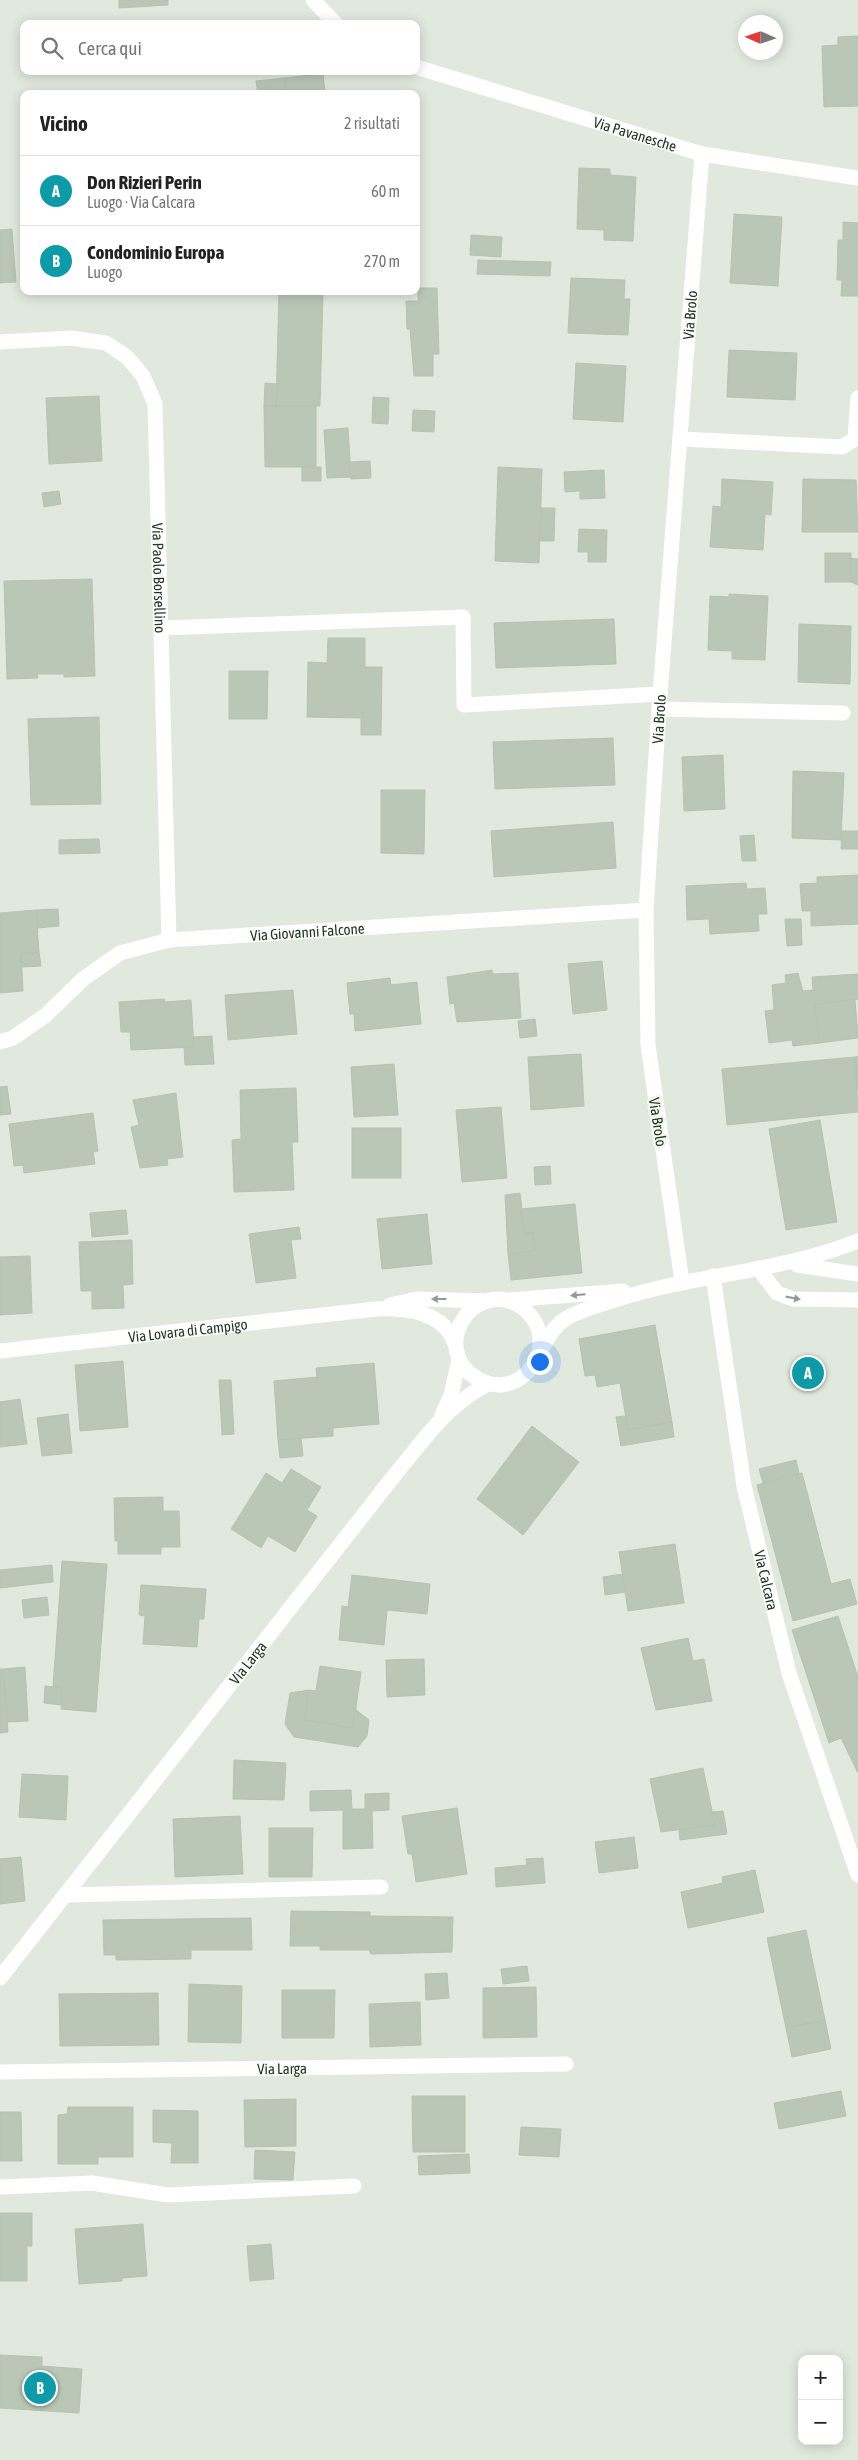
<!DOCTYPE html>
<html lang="it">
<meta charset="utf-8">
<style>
body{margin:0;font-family:"Asap Condensed",sans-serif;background:#f2f2f2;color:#222}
.controls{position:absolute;right:15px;bottom:15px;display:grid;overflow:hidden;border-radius:10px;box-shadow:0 2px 12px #0003}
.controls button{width:45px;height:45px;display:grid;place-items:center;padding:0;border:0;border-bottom:1px solid #e0e0e0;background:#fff;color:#222;font:25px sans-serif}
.compass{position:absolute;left:738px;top:15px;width:45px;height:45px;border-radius:50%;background:#fff;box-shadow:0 2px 12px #0003;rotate:273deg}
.you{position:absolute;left:539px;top:1361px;width:18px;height:18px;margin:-12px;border:4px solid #fff;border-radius:50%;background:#1a73e8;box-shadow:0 0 0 8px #1a73e833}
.badge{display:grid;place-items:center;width:32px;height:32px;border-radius:50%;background:#d93025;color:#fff;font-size:16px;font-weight:700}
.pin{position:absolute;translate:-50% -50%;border:2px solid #fff;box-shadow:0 1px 5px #0006}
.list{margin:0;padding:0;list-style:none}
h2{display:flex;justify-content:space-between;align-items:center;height:65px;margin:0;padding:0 20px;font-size:21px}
h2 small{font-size:16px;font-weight:400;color:#767676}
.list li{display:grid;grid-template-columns:32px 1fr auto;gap:15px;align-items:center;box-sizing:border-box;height:70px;padding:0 20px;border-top:1px solid #e0e0e0}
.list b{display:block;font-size:19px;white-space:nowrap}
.list p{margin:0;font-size:16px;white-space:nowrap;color:#767676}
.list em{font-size:16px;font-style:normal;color:#767676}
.icon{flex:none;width:28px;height:28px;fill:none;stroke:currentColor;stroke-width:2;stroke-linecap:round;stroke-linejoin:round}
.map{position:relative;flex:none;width:858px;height:2460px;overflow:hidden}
.search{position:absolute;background:#fff;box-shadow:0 2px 12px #0003;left:20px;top:20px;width:400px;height:55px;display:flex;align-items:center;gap:12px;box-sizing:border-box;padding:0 18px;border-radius:10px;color:#767676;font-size:19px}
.panel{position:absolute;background:#fff;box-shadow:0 2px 12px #0003;left:20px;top:90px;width:400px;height:205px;border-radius:10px}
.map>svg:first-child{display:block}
.building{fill:#bac7b7;stroke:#b5c3b2}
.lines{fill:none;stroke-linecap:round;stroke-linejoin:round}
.minor{stroke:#fff;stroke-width:15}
.oneway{fill:#909c90}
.labels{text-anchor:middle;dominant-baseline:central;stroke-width:5;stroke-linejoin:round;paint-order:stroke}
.street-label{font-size:15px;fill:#223921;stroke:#f1f6ef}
</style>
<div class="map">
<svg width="858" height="2460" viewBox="0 0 858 2460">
<rect width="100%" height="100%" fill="#e1e9df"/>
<g class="building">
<polygon points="119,0 168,0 168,5 119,8"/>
<polygon points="858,36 858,106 824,107 822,46 838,45 838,37"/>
<polygon points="323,73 325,94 286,94 285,78"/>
<polygon points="285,78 286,94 258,94 256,81"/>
<polygon points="579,168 610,169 610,175 636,177 633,241 604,240 604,230 577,229"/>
<polygon points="734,214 782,217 778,286 730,283"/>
<polygon points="843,222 858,223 858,296 841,296 842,280 837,280 838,240 843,240"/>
<polygon points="12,229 16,282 0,283 0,230"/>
<polygon points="471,235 502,237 501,257 470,255"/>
<polygon points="478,260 551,262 550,276 477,274"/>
<polygon points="571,278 625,280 624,299 630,299 628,335 568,333"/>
<polygon points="418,288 437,288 439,354 433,354 433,376 414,376 410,329 407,329 406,301 418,301"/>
<polygon points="279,291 323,291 320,406 276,406"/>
<polygon points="729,350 797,353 795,400 727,397"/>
<polygon points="576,363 626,366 623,422 573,419"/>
<polygon points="265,383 277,384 276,406 264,406"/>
<polygon points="99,396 102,461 49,464 46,398"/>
<polygon points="373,397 389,398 388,424 372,423"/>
<polygon points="264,406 316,406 316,467 265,467"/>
<polygon points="413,410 435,411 434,432 412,431"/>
<polygon points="348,428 351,477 327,478 324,430"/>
<polygon points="370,461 371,478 351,479 350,462"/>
<rect x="302" y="467" width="19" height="14"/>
<polygon points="498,467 542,469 539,563 495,561"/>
<polygon points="604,470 605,498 580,499 580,491 565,492 564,472"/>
<polygon points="722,479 773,482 771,515 765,514 763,550 710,547 713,506 721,507"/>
<polygon points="803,479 856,480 858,532 802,532"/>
<polygon points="59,491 61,504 44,507 42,493"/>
<polygon points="541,508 555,508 554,541 540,541"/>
<polygon points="579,529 607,530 606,562 588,562 588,552 578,552"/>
<rect x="825" y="553" width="26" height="29"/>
<polygon points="851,558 858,559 858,585 851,582"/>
<polygon points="92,579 95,676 64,677 64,674 37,674 38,678 7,679 4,581"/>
<polygon points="729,594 768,596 765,660 732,659 732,651 708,650 710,596 729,597"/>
<polygon points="614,619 616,664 496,668 494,623"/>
<polygon points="799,624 851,626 850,684 798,682"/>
<polygon points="328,638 365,638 365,667 382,667 381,735 361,735 361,718 307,717 308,662 327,663"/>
<polygon points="229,671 268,671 267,719 229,719"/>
<polygon points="99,717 101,804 31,805 28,719"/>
<polygon points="613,738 615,785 495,789 493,742"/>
<polygon points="723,755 725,809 684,811 682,757"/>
<polygon points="793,771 844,773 841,840 792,838"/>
<polygon points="381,790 425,790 424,854 381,853"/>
<polygon points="613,822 616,868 494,877 491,831"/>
<polygon points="842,831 858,831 858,849 841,849"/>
<polygon points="754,835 756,861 742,861 740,836"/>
<polygon points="99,839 100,853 59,854 59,840"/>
<polygon points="858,875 858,924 811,926 811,911 802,911 800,884 817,883 817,877"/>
<polygon points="746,883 747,889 765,888 767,914 758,914 759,931 710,934 709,919 687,920 686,886"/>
<polygon points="58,909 59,926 38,928 36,910"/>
<polygon points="36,910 39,952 21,954 23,991 0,993 0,913"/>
<polygon points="785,919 801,919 802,945 787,946"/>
<polygon points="39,952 41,966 22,967 21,954"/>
<polygon points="602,961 607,1010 573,1014 568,964"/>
<polygon points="492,970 493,974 518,973 521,1018 457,1022 454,1003 450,1004 447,977"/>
<polygon points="798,973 803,991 813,990 812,977 858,974 858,999 815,1005 819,1043 793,1046 792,1040 769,1043 765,1011 774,1010 772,985 786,983 785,975"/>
<polygon points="390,978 391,985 417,982 421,1024 355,1031 354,1014 350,1014 347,983"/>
<polygon points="293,990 297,1034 228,1040 225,995"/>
<polygon points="164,999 165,1002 191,1000 194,1047 131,1050 130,1032 121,1032 119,1002"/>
<polygon points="855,999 858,1038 819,1043 815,1005"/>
<polygon points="535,1019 537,1036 520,1038 518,1021"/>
<polygon points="212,1036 214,1064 185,1065 184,1047 194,1047 193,1037"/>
<polygon points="581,1054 584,1106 531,1110 528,1057"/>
<polygon points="858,1056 858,1091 855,1057"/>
<polygon points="855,1057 858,1112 727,1125 722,1069"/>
<polygon points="394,1064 398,1115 354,1117 351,1067"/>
<polygon points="7,1086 11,1114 0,1115 0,1087"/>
<polygon points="296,1088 298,1142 292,1142 294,1190 234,1192 232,1140 241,1139 240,1090"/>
<polygon points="176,1093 183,1157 167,1159 168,1165 140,1168 131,1127 139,1125 133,1100"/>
<polygon points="501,1107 507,1178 462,1182 456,1110"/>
<polygon points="93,1113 98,1151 93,1152 95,1164 24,1173 23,1165 14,1166 9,1124"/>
<polygon points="820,1120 837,1222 786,1230 769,1129"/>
<rect x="352" y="1128" width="49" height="50"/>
<polygon points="550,1166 551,1184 535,1185 534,1167"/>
<polygon points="520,1193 525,1233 533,1232 535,1251 508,1254 505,1195"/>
<polygon points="575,1204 582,1273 511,1280 508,1254 535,1251 533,1232 525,1233 521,1209"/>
<polygon points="126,1210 128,1234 92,1237 90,1213"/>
<polygon points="427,1214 432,1264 382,1269 377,1219"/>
<polygon points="299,1227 301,1239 291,1240 296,1278 256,1283 249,1234"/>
<polygon points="132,1240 133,1284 123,1285 124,1308 92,1309 92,1291 81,1291 79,1242"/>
<polygon points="30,1256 32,1313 0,1315 0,1257"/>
<polygon points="655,1325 672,1422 628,1430 620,1383 597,1387 595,1375 585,1376 579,1339"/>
<polygon points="123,1361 128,1427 80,1431 75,1365"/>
<polygon points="374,1363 379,1424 333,1428 333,1436 278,1440 274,1381 317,1377 316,1368"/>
<polygon points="219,1380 231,1380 234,1434 222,1435"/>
<polygon points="20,1399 27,1444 0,1447 0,1402"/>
<polygon points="68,1414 72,1453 42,1456 37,1418"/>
<polygon points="626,1416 628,1430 672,1422 674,1437 621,1446 616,1417"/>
<polygon points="532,1426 579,1462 523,1535 477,1499"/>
<polygon points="301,1438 303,1456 280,1458 278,1440"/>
<polygon points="796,1460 799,1473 763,1483 759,1469"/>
<polygon points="291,1469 321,1487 307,1510 317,1516 295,1552 268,1536 261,1548 231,1529 266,1473 282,1483"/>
<polygon points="802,1473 831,1584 850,1579 857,1604 793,1621 757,1485"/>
<polygon points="163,1497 163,1511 179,1511 180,1547 161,1547 161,1554 118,1554 118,1541 115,1541 114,1498"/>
<polygon points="675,1544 684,1603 628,1611 619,1552"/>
<polygon points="62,1561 107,1564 96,1712 61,1709 62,1688 53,1687"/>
<polygon points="52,1565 53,1582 0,1588 0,1570"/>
<polygon points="623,1574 625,1592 605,1595 603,1577"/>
<polygon points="352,1575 430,1584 427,1614 387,1610 384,1645 339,1640 342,1606 348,1607"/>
<polygon points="141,1585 206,1589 204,1619 199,1619 197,1647 143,1644 145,1616 139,1615"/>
<polygon points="47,1597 49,1615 24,1618 22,1600"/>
<polygon points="838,1616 858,1677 858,1773 841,1738 829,1743 792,1630"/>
<polygon points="688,1638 693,1661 704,1659 712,1701 656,1710 641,1648"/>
<polygon points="424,1659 425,1695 387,1697 386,1660"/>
<polygon points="320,1666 361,1672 353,1728 304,1720 309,1690 316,1691"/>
<polygon points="25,1667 28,1721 7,1722 3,1669"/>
<polygon points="0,1669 3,1669 8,1732 0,1733"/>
<polygon points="45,1686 62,1688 61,1705 44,1703"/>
<polygon points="309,1690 304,1720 353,1728 355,1709 369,1720 367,1736 358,1747 294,1737 285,1724 290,1693"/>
<polygon points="234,1760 286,1763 284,1800 233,1799"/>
<polygon points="703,1768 715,1825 661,1832 650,1779"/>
<polygon points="22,1774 68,1776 66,1820 19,1817"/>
<polygon points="351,1790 352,1809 365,1809 365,1794 389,1793 389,1810 372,1811 373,1848 343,1849 343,1810 310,1811 310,1791"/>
<polygon points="457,1808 467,1874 416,1882 412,1854 408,1854 402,1816"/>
<polygon points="723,1811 727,1834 680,1840 679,1830 715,1825 712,1812"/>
<polygon points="240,1816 243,1874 175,1877 173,1819"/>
<polygon points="269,1828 313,1828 312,1877 269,1877"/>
<polygon points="634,1837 638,1868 599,1873 595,1842"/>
<polygon points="21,1857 25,1901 0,1904 0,1859"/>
<polygon points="543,1858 545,1883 496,1887 495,1868 527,1865 526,1859"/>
<polygon points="755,1870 764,1912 688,1928 681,1892 723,1883 722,1877"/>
<polygon points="291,1911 370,1912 370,1916 453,1917 452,1952 371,1954 369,1950 320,1950 320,1946 290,1946"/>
<polygon points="251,1918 252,1950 191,1950 191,1959 116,1960 116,1955 104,1955 103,1920"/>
<polygon points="806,1930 825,2020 786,2028 767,1938"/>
<polygon points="527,1966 529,1981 503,1984 501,1969"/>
<polygon points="447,1973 449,1998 426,2000 425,1974"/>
<polygon points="189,1984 242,1986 241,2043 188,2042"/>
<polygon points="536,1987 537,2037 483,2038 483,1988"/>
<polygon points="282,1990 335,1990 334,2038 282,2038"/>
<polygon points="158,1993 159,2045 60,2046 59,1994"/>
<polygon points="420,2002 421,2045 370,2047 369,2004"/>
<polygon points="825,2020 831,2049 792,2057 786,2028"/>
<polygon points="841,2091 846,2116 779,2129 774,2103"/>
<polygon points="412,2096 465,2096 465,2152 413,2152"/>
<polygon points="296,2099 296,2146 245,2147 244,2100"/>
<polygon points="68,2107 133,2107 133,2157 98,2157 98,2164 58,2164 58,2115 67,2114"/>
<polygon points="153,2110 198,2111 198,2163 171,2163 172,2143 153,2142"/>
<polygon points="0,2112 21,2112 22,2161 0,2161"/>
<polygon points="521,2127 561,2129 559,2157 519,2155"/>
<polygon points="255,2150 295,2152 293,2180 254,2179"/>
<polygon points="469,2154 470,2173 419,2175 418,2156"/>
<polygon points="0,2213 32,2213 32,2246 27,2246 27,2281 0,2281"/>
<polygon points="143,2224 147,2276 122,2278 122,2281 79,2284 75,2229"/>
<polygon points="271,2244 274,2279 250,2281 247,2246"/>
<polygon points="0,2355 42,2357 42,2366 82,2369 79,2413 0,2408"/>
</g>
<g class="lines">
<g class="minor">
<polyline points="313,0 336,24"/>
<path id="s1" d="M416 67 702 154 858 178"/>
<path id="s2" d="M0 342 71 338 106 343 127 357 143 376 155 404 169 940"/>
<polyline points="682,439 842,447 855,439 858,398"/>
<polyline points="162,628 463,617 464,705 660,694"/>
<polyline points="659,709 843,713"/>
<path id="s3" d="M0 1042 13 1038 46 1015 83 979 120 953 169 940 646 910"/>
<polyline points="797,1265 858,1274"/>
<polyline points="758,1268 777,1293 793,1299 858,1300"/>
<path id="s4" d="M713 1276 744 1486 789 1673 858 1875"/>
<path id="s5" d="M682 1282 648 1045 646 910 660 694 702 154"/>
<polyline points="509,1300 623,1291"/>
<polyline points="390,1305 417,1299 488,1301"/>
<path id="s6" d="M0 1351 376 1309C406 1308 444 1311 455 1344"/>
<path d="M540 1352C547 1340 553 1327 565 1319 581 1309 601 1305 618 1299 697 1274 781 1272 858 1241"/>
<polyline points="442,1415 451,1395 459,1360"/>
<polyline points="66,1895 381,1887"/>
<path id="s7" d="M0 1978 397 1472C418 1447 439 1417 467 1397 473 1393 479 1388 486 1385 491 1383 496 1385 501 1385 522 1383 539 1365 540 1344 541 1330 534 1317 523 1308 471 1271 420 1361 490 1384"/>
<path id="s8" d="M0 2072 566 2064"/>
<polyline points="0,2187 92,2183 168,2195 354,2186"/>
</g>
</g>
<defs><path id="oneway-solid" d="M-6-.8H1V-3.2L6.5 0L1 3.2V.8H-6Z" transform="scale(1.25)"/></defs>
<g class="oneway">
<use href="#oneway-solid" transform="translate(578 1295) rotate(175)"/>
<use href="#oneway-solid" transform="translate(793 1298) rotate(11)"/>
<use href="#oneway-solid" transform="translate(439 1299) rotate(-180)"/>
</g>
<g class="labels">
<g class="street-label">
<text stroke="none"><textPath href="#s1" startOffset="229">Via Pavanesche</textPath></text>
<text stroke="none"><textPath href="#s5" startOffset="971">Via Brolo</textPath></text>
<text stroke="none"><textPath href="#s2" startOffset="361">Via Paolo Borsellino</textPath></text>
<text stroke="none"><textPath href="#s5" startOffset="566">Via Brolo</textPath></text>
<text stroke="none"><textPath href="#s3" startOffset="340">Via Giovanni Falcone</textPath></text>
<text transform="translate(658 1122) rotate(81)">Via Brolo</text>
<text stroke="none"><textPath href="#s6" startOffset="189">Via Lovara di Campigo</textPath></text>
<text stroke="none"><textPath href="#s4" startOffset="309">Via Calcara</textPath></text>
<text stroke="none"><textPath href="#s7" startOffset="401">Via Larga</textPath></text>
<text stroke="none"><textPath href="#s8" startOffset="282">Via Larga</textPath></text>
</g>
</g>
</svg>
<div class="controls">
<button>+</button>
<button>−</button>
</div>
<svg class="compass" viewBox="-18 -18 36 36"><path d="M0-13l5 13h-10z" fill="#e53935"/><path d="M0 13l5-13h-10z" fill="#767676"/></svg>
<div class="you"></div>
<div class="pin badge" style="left:808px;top:1373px;background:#0f9aa8">A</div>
<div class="pin badge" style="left:40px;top:2388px;background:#0f9aa8">B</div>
<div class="search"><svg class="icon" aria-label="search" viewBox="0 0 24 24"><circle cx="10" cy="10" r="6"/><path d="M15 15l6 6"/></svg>Cerca qui</div>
<section class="panel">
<h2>Vicino<small>2 risultati</small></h2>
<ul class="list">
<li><span class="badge" style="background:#0f9aa8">A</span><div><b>Don Rizieri Perin</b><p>Luogo · Via Calcara</p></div><em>60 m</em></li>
<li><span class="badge" style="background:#0f9aa8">B</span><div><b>Condominio Europa</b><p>Luogo</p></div><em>270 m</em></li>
</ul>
</section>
</div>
